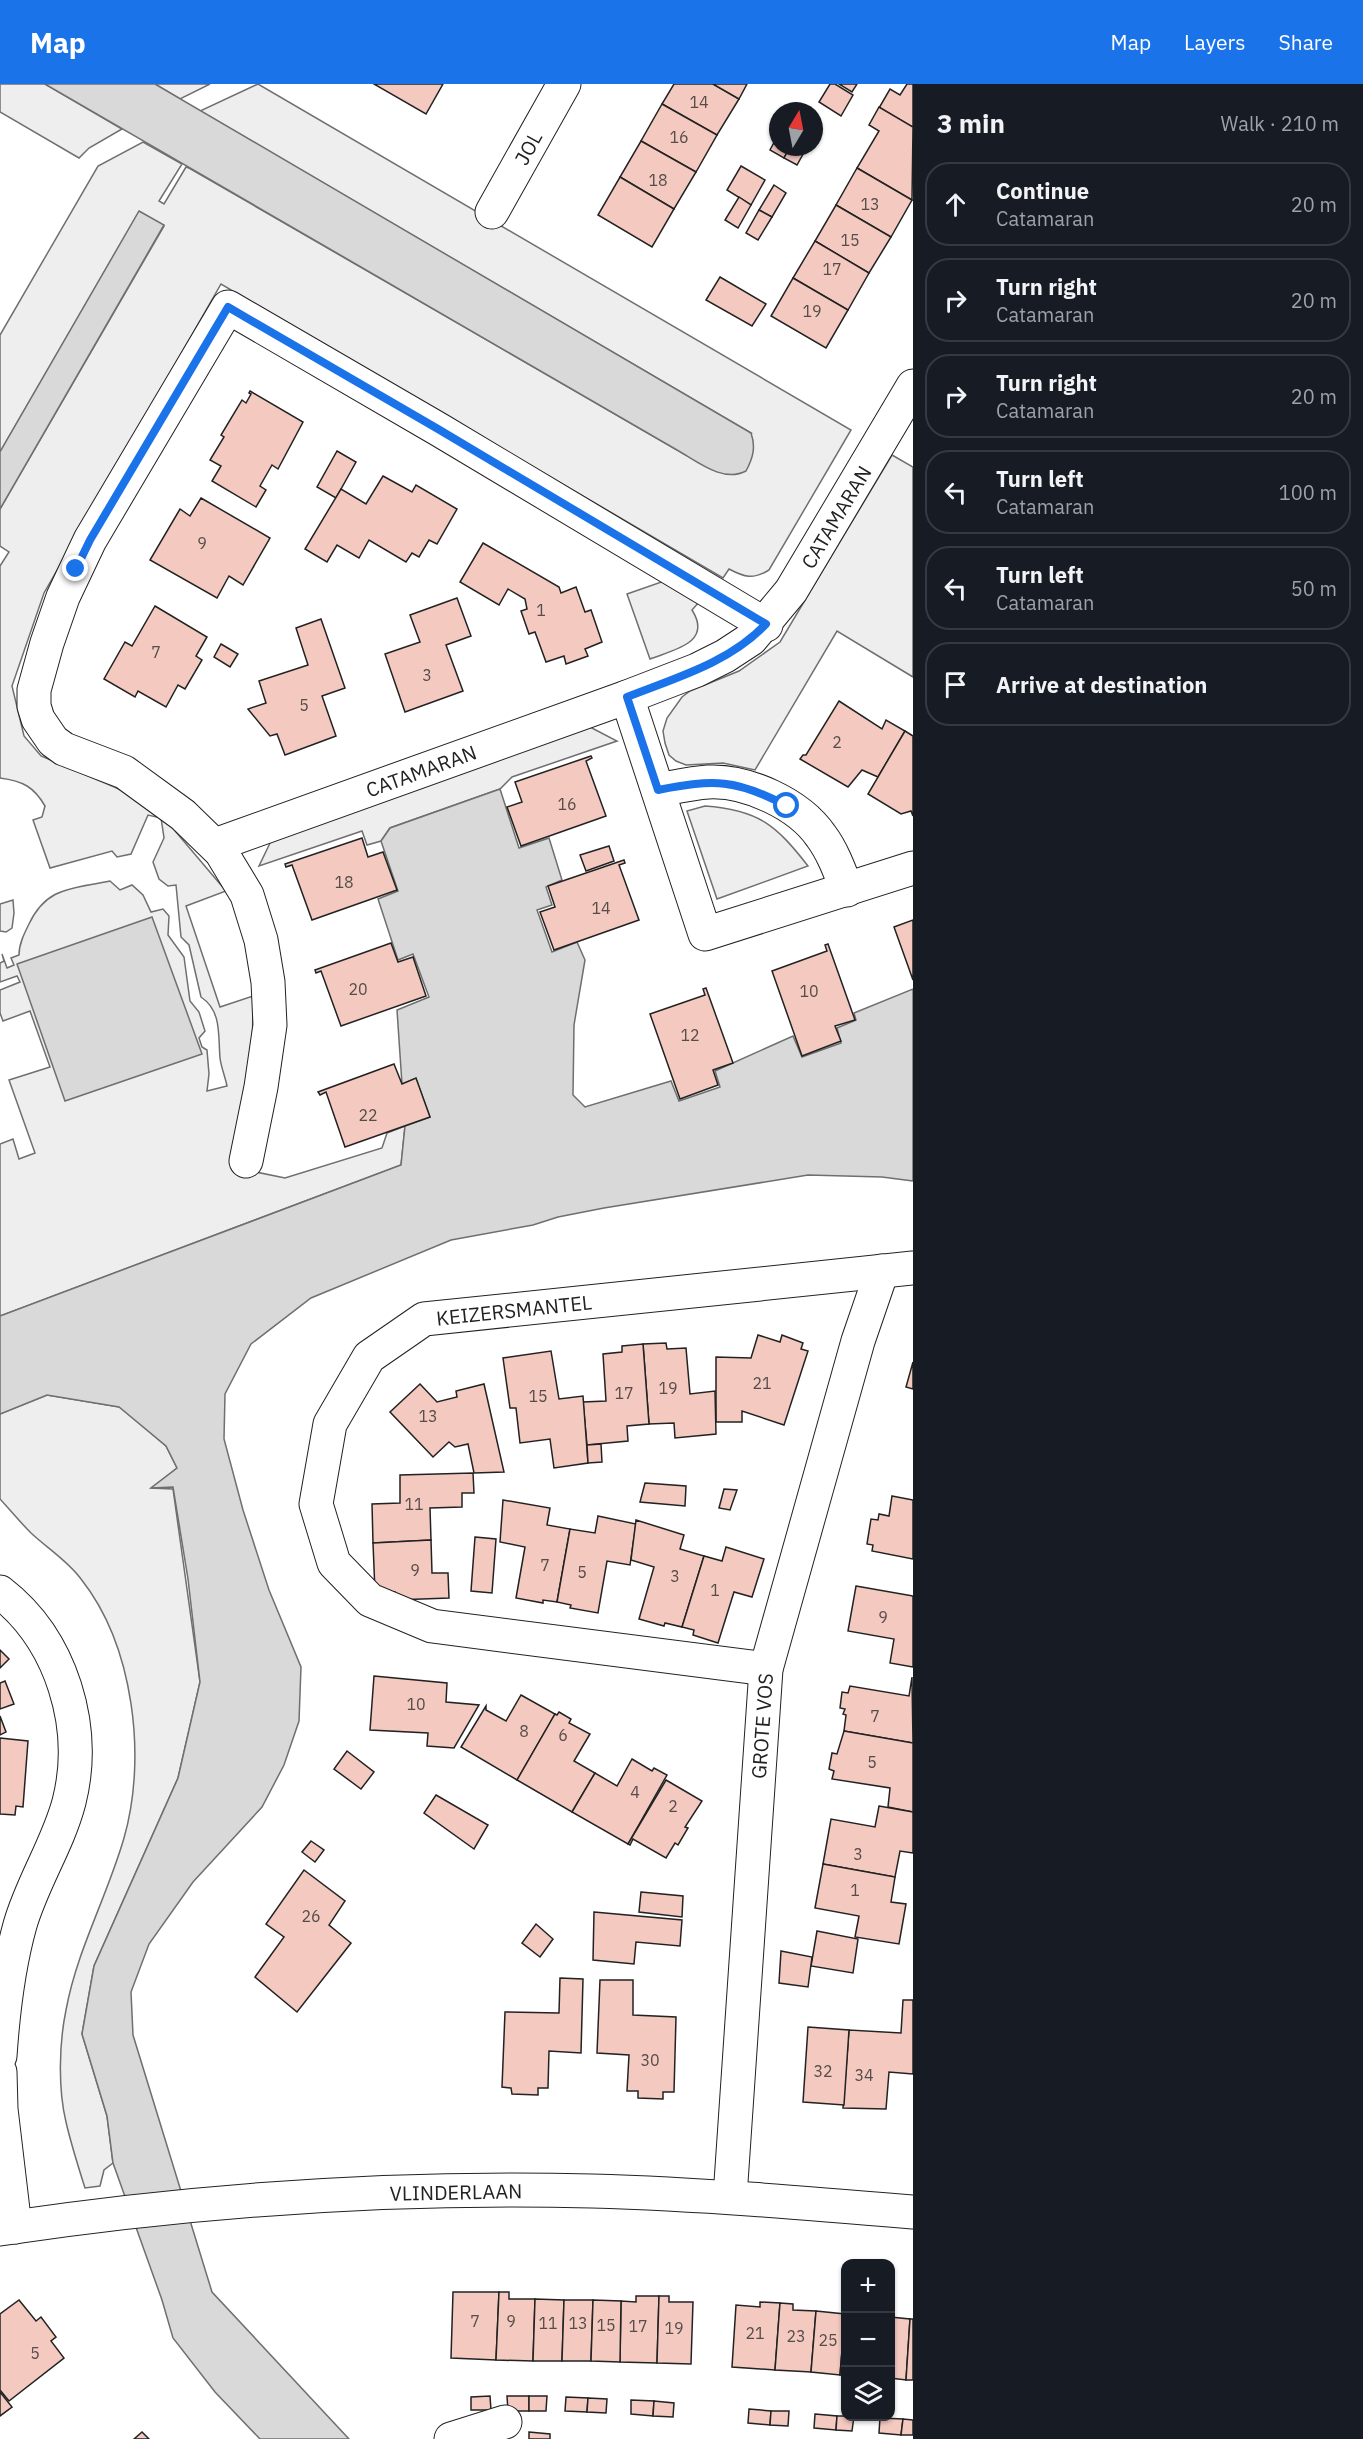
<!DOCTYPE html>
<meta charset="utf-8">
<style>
body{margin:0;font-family:"IBM Plex Sans",sans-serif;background:#242831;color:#f1f3f6}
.controls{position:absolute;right:18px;bottom:18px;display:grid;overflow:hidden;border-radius:12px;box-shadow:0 2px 4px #0004}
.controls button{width:54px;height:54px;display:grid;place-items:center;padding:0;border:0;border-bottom:2px solid #363941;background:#171b24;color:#f1f3f6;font:30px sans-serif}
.compass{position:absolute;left:769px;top:18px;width:54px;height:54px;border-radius:50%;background:#171b24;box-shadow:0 2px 4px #0004;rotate:10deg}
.stop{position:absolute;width:18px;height:18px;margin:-14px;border:4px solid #1a73e8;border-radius:50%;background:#fff}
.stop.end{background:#1a73e8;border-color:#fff;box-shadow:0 2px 6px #0008}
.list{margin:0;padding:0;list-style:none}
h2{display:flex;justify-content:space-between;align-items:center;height:78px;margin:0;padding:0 24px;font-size:26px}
h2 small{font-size:20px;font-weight:400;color:#9ea1a6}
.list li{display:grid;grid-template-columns:39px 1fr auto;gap:18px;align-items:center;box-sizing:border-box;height:84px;margin:0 12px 12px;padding:0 12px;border:2px solid #363941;border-radius:24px}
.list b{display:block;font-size:22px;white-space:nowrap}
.list p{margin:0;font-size:20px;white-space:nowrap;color:#9ea1a6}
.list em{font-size:20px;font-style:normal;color:#9ea1a6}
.icon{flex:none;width:33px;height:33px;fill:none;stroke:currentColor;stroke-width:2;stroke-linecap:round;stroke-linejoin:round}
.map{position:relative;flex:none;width:913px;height:2355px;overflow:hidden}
header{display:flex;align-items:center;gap:36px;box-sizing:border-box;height:84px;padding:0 30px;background:#1a73e8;color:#fff}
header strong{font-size:28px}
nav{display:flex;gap:33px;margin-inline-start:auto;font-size:21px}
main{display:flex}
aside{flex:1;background:#171b24}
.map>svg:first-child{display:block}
.green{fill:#eee;stroke:#6f6f6f;stroke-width:1.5}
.water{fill:#d9d9d9;stroke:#6f6f6f;stroke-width:1.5}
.building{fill:#f3c9c0;stroke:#222;stroke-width:1.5}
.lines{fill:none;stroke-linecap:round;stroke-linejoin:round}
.minor-casing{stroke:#222;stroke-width:35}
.tertiary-casing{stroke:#222;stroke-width:35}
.minor{stroke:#fff;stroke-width:33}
.tertiary{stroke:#fff;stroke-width:33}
.route{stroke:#1a73e8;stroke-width:8}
.labels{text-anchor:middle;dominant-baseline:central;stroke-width:4.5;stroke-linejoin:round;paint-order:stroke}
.number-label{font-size:16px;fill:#564c4a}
.street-label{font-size:20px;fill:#222;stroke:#fff}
</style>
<header>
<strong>Map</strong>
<nav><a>Map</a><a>Layers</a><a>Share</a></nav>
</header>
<main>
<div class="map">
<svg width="913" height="2355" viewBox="0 0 913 2355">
<rect width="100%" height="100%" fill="#fff"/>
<g class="green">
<polygon points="0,0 45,0 122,45 89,64 79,74 0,28"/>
<polygon points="155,0 210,0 180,15"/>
<path d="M258 0 851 346 769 486C753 496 744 493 729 485L723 494 221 200 44 509 12 602 24 652 41 672 119 705 159 728 226 807 186 822 220 923 253 912 251 1087 285 1094 382 1064 387 1049 405 1042 401 1081 0 1232V1060L13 1055 19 1075 35 1069 9 996 50 983 30 927 3 937 0 929V906L20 898 17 892 0 898V879L4 877 2 870 7 884 14 881 11 874 19 871C19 860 24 850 29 840 47 802 73 805 110 797L120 806 132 801 143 811 151 828 163 825 169 832 168 851 184 873 190 917 199 928 205 947 199 954 202 963 207 966 209 990 207 1007 227 1002C225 992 221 983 220 974 218 951 222 927 201 913L189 861 181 853 176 801 168 802 159 795 153 778 164 754 161 734 148 731 131 770 117 773 112 767 50 784 33 736 42 733 45 722C34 703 23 697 0 694V482L9 468 0 462V425L164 142 139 128 0 368V251L98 82 143 58 182 80 159 117 164 120 186 83 189 84 677 366 751 349 200 27Z"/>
<polygon points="892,371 913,383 913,593 837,547 755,686 723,679 686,681 676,677 669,671 665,659 663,647 667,634 682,613 690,607 739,587 780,558"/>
<path d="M667 496 700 517 692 526C713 559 673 566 650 575L627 510Z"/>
<polygon points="588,642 617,657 512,693 500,705 390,744 381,757 367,761 362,747 259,782 271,757"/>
<path d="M705 722C759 726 776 741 808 782L717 815 687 727Z"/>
<polygon points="13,816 14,829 12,844 6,848 0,847 0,820"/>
<path d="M47 1311 120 1323 166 1362 177 1384 152 1404 173 1405 200 1598 178 1694 94 1882 82 1950 107 2032 113 2079 104 2086 100 2102 85 2104C78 2082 71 2060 66 2038 58 2005 59 1960 66 1926 77 1866 107 1813 124 1754 147 1674 134 1562 81 1495 68 1477 47 1464 31 1449 20 1438 11 1427 0 1415V1330Z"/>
</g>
<g class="water">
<path d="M45 0H155L751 349C756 363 753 374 746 387 723 399 698 378 677 366Z"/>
<polygon points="139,127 164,141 0,425 0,368"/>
<polygon points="500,705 519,764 549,754 562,796 546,803 552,821 537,826 552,868 577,858 585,876 574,941 573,1011 585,1023 671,997 679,1017 720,1003 715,987 793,952 802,973 841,959 837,944 856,936 854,929 913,905 913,1097 882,1093 808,1091 604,1124 558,1133 533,1141 451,1156 311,1214 251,1260 225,1310 224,1355 243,1426 269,1506 301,1583 299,1637 284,1681 262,1723 193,1798 149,1860 131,1908 133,1951 212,2208 349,2355 260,2355 215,2308 173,2254 162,2216 113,2079 107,2032 82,1950 94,1882 178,1694 200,1598 188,1495 173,1403 151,1404 177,1384 166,1362 119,1323 47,1311 0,1330 0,1232 401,1081 405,1042 430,1033 416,995 402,1000 397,926 429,913 413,870 398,876 378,815 398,807 381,757 390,744"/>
<polygon points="152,833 202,970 65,1017 17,880"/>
</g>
<g class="building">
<polygon points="374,0 443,0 426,30"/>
<polygon points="674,0 713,0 739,15 717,51 662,20"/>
<polygon points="713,0 747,0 739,15"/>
<polygon points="830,0 835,0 853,11 841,32 819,18"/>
<polygon points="839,0 857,0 852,8"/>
<polygon points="907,0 913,0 913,43 879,24 890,5 900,11"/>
<polygon points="662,20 717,51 696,88 641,57"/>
<polygon points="879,23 913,43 912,116 857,84 879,47 869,41"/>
<polygon points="778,51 778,63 790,63 784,74 770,66"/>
<polygon points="641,57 696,88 674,125 620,93"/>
<polygon points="790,63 807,63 797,81 784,74"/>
<polygon points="741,82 765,96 751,121 727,106"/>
<polygon points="857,84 912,116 891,153 836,121"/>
<polygon points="620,93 674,125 652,163 598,131"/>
<polygon points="774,101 786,109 772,133 759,126"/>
<polygon points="739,113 751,121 738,144 725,136"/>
<polygon points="836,121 891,153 869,189 815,157"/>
<polygon points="759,126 772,133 758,156 746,149"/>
<polygon points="815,157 869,189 848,226 793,194"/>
<polygon points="720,193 766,220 752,242 706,216"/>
<polygon points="793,194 848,226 826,264 771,232"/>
<polygon points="250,307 303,338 278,385 272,381 260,402 266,406 256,423 212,397 221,382 210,376 224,353 221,351 242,316 246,319 251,310 249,309"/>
<polygon points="337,367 356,378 336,414 317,403"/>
<polygon points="383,392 412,408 416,401 457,425 437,460 429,456 419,473 412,469 406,478 369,456 359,474 337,461 327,478 305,465 341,405 366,420"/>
<polygon points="201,414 270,454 243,501 229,492 217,514 150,476 180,425 190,432"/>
<polygon points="483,459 559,503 561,509 576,503 585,528 591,526 602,558 585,565 588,572 566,580 564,572 546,578 535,548 529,550 521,527 527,525 525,515 508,505 499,521 460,498"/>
<polygon points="457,514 471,552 446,561 463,607 405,628 385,570 420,558 410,531"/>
<polygon points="155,522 207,553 196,572 202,576 185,605 178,601 166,623 138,607 135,613 104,595 125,558 132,562"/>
<polygon points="321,535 345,604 322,612 336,652 285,671 277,650 270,652 248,625 266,619 259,597 308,581 296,544"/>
<polygon points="221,560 238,570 230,583 214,573"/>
<polygon points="839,617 882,645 886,636 905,647 878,693 862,686 848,703 800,675 803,671 806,671"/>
<polygon points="905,647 913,652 913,732 911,727 901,730 868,710"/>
<polygon points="591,672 592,674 586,677 606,732 521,762 507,723 522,718 515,698"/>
<polygon points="362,754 368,773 383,768 397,806 312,836 292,781 286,783 285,780"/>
<polygon points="609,762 614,777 586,787 580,771"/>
<polygon points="624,776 625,779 619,781 639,836 554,866 540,828 555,823 548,802"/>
<polygon points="913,836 913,896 894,843"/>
<polygon points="391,859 398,878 413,873 426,912 341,942 321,887 316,889 315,886"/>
<polygon points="828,860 855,936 835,942 841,957 802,972 772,887 827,867 825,861"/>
<polygon points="706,904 733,979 713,986 718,1001 680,1015 650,930 705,911 703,905"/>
<polygon points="394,980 402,1000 416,994 430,1033 345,1063 326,1008 320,1011 318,1008"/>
<polygon points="758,1251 780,1258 782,1251 803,1259 801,1265 808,1267 784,1341 742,1327 742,1338 716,1338 716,1273 751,1274"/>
<polygon points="666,1259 667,1265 686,1264 690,1310 715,1307 716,1350 675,1354 674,1339 649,1340 643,1260"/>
<polygon points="643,1260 649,1340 627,1342 628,1357 587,1361 583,1318 606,1317 603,1270 622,1268 622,1262"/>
<polygon points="551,1267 559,1315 583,1312 588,1379 554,1384 550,1355 520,1359 516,1324 510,1324 503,1274"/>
<polygon points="913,1278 913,1305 906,1303"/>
<polygon points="420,1300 437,1318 457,1313 456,1307 484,1300 504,1388 474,1389 468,1360 455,1363 449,1358 433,1373 390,1328"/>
<polygon points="601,1360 602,1378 588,1379 587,1361"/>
<polygon points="473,1389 474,1409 462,1409 462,1423 430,1424 431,1456 373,1459 372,1420 400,1419 400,1391"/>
<polygon points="645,1399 686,1402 685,1422 640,1418"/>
<polygon points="724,1405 737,1406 730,1426 719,1424"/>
<polygon points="892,1412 913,1416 913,1475 872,1467 873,1461 867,1460 871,1435 878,1436 879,1430 889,1432"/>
<polygon points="503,1416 550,1424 547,1441 570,1445 557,1518 543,1516 543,1519 516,1514 525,1463 500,1458"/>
<polygon points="598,1432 636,1440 630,1481 607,1477 598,1529 570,1524 571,1521 557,1518 570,1445 595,1449"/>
<polygon points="636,1436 684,1451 680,1465 704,1472 682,1543 665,1539 664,1542 639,1535 654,1483 631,1476"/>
<polygon points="475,1453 496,1455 492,1509 471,1507"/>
<polygon points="431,1456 432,1489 448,1489 449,1514 395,1516 395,1508 375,1508 373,1459"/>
<polygon points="726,1463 764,1475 752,1513 734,1508 718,1559 693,1551 694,1546 682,1543 704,1472 722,1477"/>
<polygon points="856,1502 913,1512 913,1583 890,1579 894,1555 848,1547"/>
<polygon points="0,1566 9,1575 0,1584"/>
<polygon points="374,1592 447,1599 446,1618 479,1621 454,1664 427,1662 428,1649 370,1646"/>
<polygon points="912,1593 913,1659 844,1647 846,1631 843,1630 845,1625 840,1624 842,1608 848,1609 850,1602 909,1612"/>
<polygon points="5,1597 14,1620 0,1625 0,1599"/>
<polygon points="521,1611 555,1630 517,1696 461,1663 486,1622 486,1626 506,1637"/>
<polygon points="559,1628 571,1635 569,1639 590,1650 574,1677 595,1689 572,1728 517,1696 555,1630 557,1631"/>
<polygon points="0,1632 6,1648 0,1651"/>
<polygon points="844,1647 913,1659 913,1728 888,1723 890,1704 832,1695 834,1687 829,1685 832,1669 837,1670"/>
<polygon points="0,1654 28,1657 23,1723 16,1722 15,1731 0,1730"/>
<polygon points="347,1667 374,1688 361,1705 334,1685"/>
<polygon points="632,1675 652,1687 654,1684 667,1691 628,1760 572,1728 595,1689 617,1702"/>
<polygon points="666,1696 702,1717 685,1743 688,1744 678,1761 675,1759 666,1774 633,1755 630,1761 628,1760"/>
<polygon points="436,1711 488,1741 474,1765 424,1729"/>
<polygon points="879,1722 913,1728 913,1769 900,1767 895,1793 823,1780 831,1735 875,1743"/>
<polygon points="311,1757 324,1766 315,1778 302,1768"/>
<polygon points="823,1780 895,1793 891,1818 906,1820 899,1860 855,1853 859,1832 815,1824"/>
<polygon points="304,1786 345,1817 329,1841 351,1859 297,1928 255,1893 284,1853 266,1840"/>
<polygon points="641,1808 683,1812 682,1833 639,1828"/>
<polygon points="594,1828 682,1836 680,1862 636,1858 634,1880 593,1876"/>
<polygon points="536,1840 553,1855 540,1873 522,1859"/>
<polygon points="817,1847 858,1855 853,1889 811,1882"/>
<polygon points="781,1867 812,1873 808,1903 779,1899"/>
<polygon points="560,1894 583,1895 581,1969 549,1967 548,2004 538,2004 538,2011 512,2010 511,2004 502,2003 505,1928 559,1929"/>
<polygon points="600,1896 633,1896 633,1931 676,1933 674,2008 663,2008 663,2015 638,2014 638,2007 627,2007 629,1971 597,1969"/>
<polygon points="903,1916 913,1916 913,1990 889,1988 886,2025 843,2024 849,1946 901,1949"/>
<polygon points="808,1943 849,1946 844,2021 803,2018"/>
<polygon points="453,2208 499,2208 496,2276 451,2274"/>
<polygon points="499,2208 509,2208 509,2215 535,2215 533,2277 496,2276"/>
<polygon points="636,2212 659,2212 657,2279 620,2278 621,2217 636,2218"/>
<polygon points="659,2212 669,2212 669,2218 693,2218 691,2280 657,2279"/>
<polygon points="535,2215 564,2216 562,2277 533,2277"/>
<polygon points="19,2216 36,2237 41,2233 56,2253 51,2257 64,2274 9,2317 0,2306 0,2230"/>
<polygon points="564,2216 593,2216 591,2277 562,2277"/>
<polygon points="593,2216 621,2217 620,2278 591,2277"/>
<polygon points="760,2218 780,2219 775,2286 732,2283 736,2221 760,2223"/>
<polygon points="780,2219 793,2220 793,2226 816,2227 811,2288 775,2286"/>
<polygon points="816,2227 845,2230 840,2291 811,2288"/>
<polygon points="845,2230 846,2230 846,2291 840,2291"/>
<polygon points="890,2233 910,2235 906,2296 890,2294"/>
<polygon points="910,2235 913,2235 913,2296 906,2296"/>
<polygon points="0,2308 12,2323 0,2332"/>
<polygon points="490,2312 491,2326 471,2326 471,2313"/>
<polygon points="507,2312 529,2312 529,2327 508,2327"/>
<polygon points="529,2312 547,2312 546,2327 529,2327"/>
<polygon points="566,2313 588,2314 587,2328 565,2327"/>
<polygon points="588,2314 607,2315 606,2329 587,2328"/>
<polygon points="631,2316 654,2317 653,2332 631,2330"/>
<polygon points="654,2317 674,2319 673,2333 653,2332"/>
<polygon points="749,2325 771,2327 770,2341 748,2339"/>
<polygon points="771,2327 789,2327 788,2342 770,2341"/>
<polygon points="815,2330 837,2332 836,2346 814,2344"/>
<polygon points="837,2332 854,2332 852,2347 836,2346"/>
<polygon points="880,2334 903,2335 901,2351 879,2349"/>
<polygon points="903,2335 913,2336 913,2351 901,2351"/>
<polygon points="142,2348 149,2355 134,2355"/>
<polygon points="529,2348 550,2350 550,2355 529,2355"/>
</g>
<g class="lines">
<g class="minor-casing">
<g id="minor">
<polyline points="492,128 564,0"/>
<polyline points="627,613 705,850 913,784"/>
<path d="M658 706C675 703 692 699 708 698 747 696 799 720 821 752 833 768 840 788 847 806"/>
<polyline points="215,761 627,613 697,586 725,572 751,555 791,507 913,302"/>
<polyline points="246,1077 261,1003 270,941 268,898 261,856 247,811 221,768 183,731 124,688 64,665 53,657 38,635 34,622 34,606 47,559 63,513 90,456 228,223 438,345 766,541"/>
<path d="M0 1508C62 1556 88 1643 69 1718 58 1760 32 1799 20 1841 8 1884 3 1928 0 1972"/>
<polyline points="766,1585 432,1542 370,1516 334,1479 316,1420 330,1340 369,1273 424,1235 913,1184"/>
<polyline points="0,1988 1,2025 15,2143"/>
<polyline points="730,2113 766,1585 858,1257 882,1187"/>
<polyline points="451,2355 505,2338"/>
</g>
</g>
<g class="tertiary-casing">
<path id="tertiary" d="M0 2145C195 2116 394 2102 592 2107 699 2110 806 2119 913 2128"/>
</g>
<use href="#minor" class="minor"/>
<use href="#tertiary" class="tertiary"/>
</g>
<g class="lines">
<path class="route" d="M76 485 90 456 228 223 438 345 766 540C729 579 675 594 627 613L658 706C714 695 736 695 787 722"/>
</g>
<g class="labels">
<g class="number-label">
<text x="699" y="18">14</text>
<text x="679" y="53">16</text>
<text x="658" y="96">18</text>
<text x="870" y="120">13</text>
<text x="850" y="156">15</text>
<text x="832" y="185">17</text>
<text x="812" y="227">19</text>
<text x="202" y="459">9</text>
<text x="541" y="526">1</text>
<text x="156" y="568">7</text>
<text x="427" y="591">3</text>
<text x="304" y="621">5</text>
<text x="837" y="658">2</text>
<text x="567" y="720">16</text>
<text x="344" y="798">18</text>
<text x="601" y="824">14</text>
<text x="358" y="905">20</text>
<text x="809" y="907">10</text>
<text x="690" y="951">12</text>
<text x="368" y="1031">22</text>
<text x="762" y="1299">21</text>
<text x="668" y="1304">19</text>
<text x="624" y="1309">17</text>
<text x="538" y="1312">15</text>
<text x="428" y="1332">13</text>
<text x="414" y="1420">11</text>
<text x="545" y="1481">7</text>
<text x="415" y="1486">9</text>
<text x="582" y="1488">5</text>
<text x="675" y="1492">3</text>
<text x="715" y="1506">1</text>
<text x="883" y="1533">9</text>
<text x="416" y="1620">10</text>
<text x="875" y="1632">7</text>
<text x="524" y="1647">8</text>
<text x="563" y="1651">6</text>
<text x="872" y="1678">5</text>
<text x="635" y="1708">4</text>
<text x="673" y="1722">2</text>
<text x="858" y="1770">3</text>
<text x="855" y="1806">1</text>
<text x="311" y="1832">26</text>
<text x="650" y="1976">30</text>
<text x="823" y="1987">32</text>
<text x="864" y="1991">34</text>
<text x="475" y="2237">7</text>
<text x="511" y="2237">9</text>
<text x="548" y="2239">11</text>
<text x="578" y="2239">13</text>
<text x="606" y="2241">15</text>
<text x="638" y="2242">17</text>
<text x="674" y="2244">19</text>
<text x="755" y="2249">21</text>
<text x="796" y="2252">23</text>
<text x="828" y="2256">25</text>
<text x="35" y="2269">5</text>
</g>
<g class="street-label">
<text transform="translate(528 64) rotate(-61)">JOL</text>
<text transform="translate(836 433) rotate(-59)">CATAMARAN</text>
<text transform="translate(421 687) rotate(-20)">CATAMARAN</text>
<text transform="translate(514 1226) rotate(-6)">KEIZERSMANTEL</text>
<text transform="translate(762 1642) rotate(-86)">GROTE VOS</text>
<text transform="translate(456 2108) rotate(-1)">VLINDERLAAN</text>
</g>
</g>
</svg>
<div class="controls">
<button>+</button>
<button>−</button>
<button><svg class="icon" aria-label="layers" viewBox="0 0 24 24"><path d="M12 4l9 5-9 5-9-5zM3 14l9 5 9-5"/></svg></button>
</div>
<svg class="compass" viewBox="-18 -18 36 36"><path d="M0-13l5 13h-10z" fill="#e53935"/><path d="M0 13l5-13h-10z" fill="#9ea1a6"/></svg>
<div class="stop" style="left:787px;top:722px"></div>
<div class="stop end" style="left:76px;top:485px"></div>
</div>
<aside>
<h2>3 min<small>Walk · 210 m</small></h2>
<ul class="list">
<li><svg class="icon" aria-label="ahead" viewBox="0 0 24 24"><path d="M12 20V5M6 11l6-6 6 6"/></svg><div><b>Continue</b><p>Catamaran</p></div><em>20 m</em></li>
<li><svg class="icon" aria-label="right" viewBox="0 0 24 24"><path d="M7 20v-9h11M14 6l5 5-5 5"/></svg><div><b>Turn right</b><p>Catamaran</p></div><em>20 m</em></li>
<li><svg class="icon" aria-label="right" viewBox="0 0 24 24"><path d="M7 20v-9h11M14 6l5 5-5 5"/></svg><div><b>Turn right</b><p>Catamaran</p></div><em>20 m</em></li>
<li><svg class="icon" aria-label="left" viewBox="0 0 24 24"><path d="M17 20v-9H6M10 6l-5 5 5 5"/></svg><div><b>Turn left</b><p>Catamaran</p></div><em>100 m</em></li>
<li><svg class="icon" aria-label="left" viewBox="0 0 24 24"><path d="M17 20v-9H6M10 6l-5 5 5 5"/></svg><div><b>Turn left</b><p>Catamaran</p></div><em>50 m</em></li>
<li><svg class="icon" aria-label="arrive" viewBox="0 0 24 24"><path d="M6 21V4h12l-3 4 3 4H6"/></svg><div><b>Arrive at destination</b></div></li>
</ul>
</aside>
</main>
